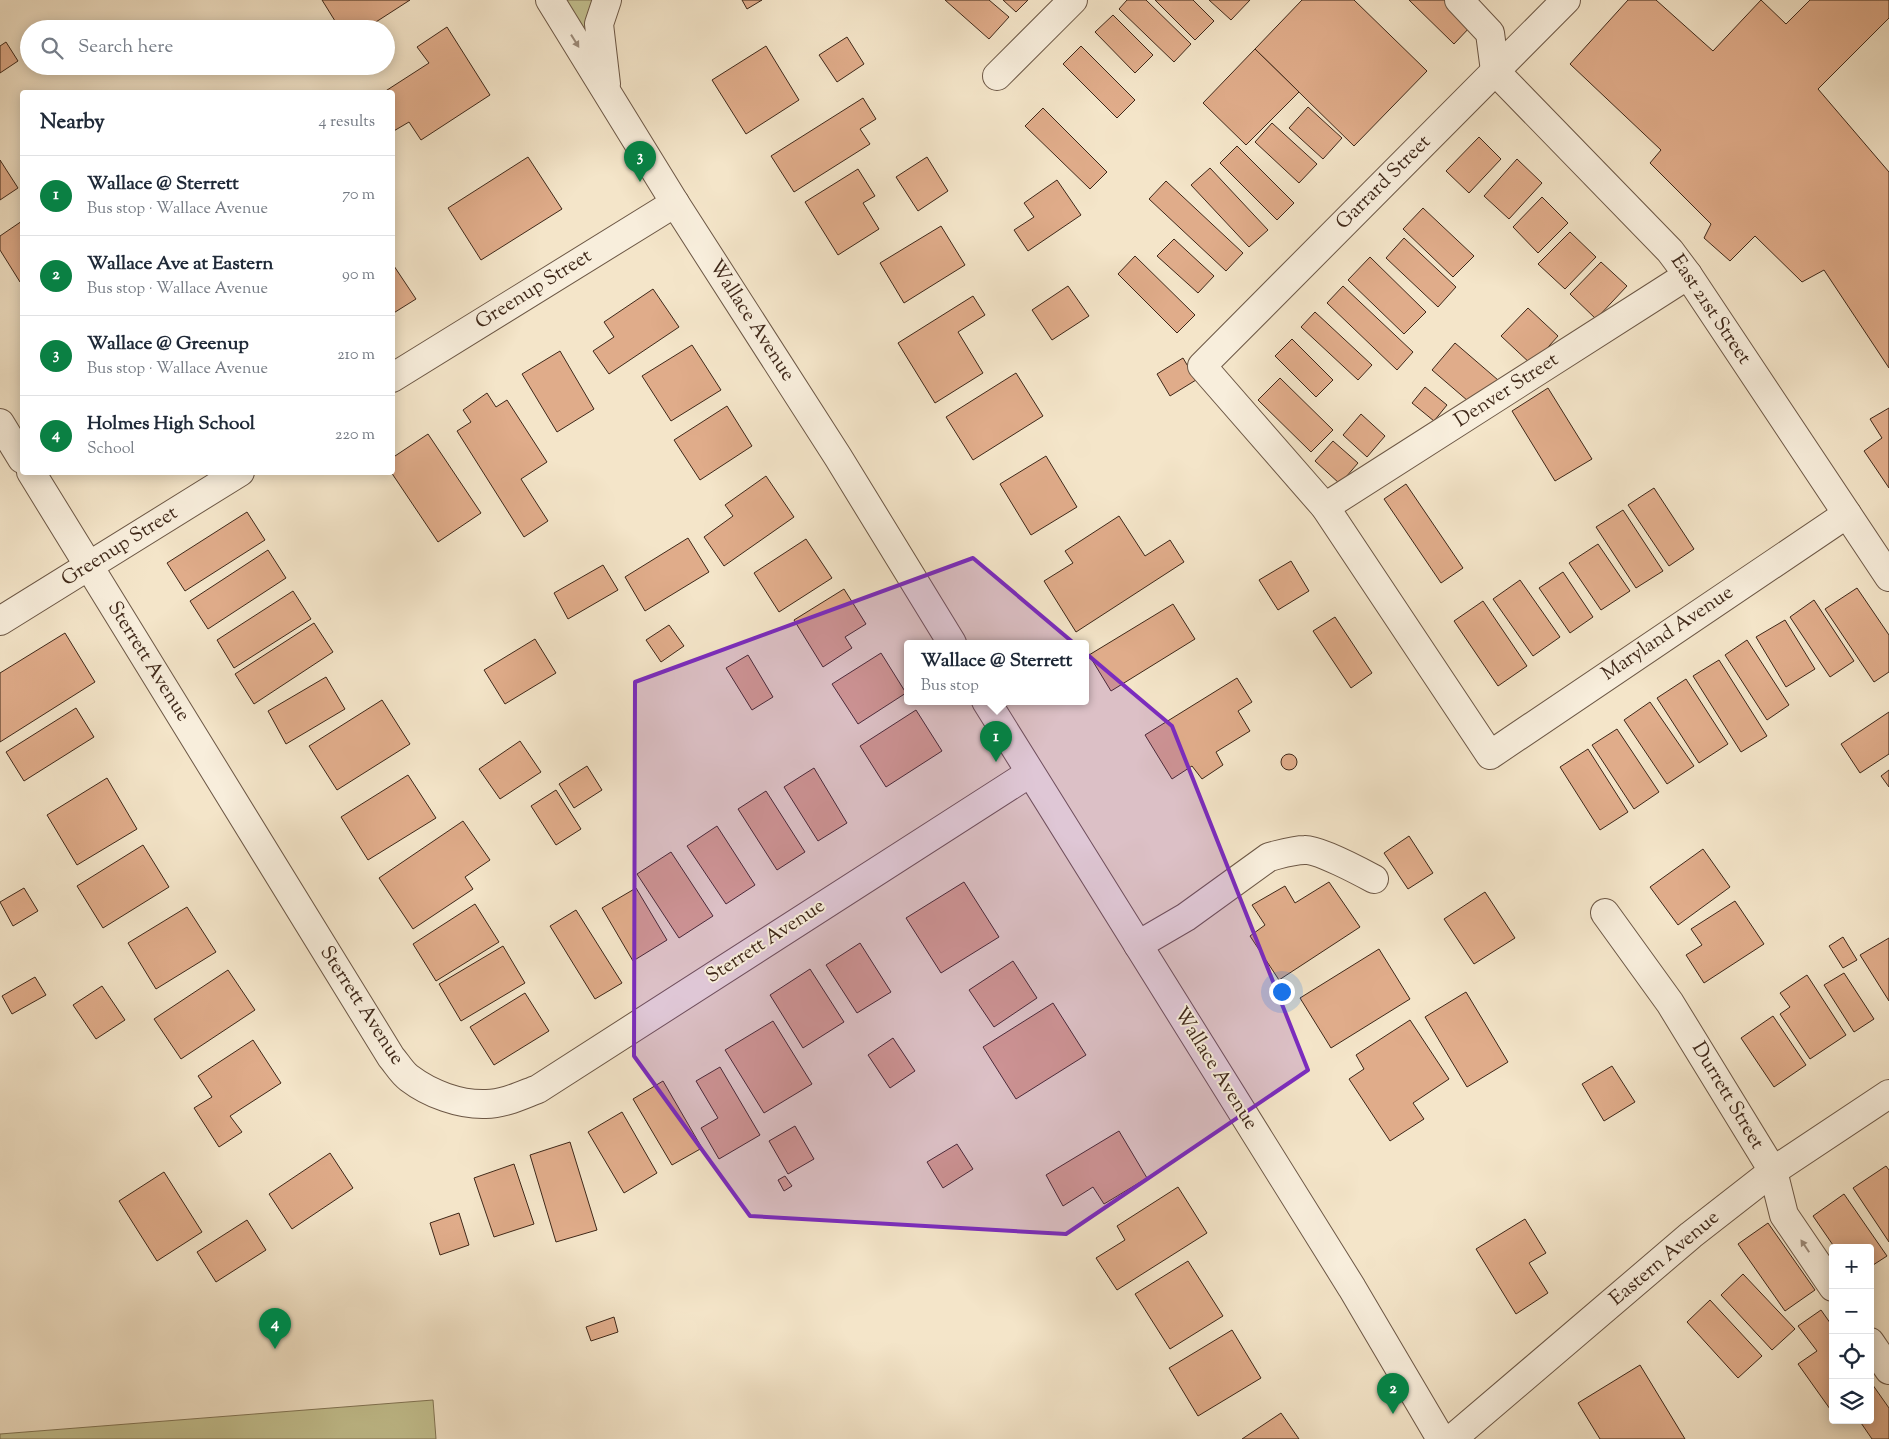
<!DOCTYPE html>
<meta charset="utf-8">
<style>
body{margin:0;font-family:"Sorts Mill Goudy",serif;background:#f6f6f7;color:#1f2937}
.controls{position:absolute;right:15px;bottom:15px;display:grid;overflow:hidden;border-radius:5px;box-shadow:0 2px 12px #0003}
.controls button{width:45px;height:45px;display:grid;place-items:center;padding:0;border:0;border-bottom:1px solid #e0e1e3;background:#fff;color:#1f2937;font:25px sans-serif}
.you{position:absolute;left:1281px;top:991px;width:18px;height:18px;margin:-12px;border:4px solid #fff;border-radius:50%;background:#1a73e8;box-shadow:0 0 0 8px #1a73e833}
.badge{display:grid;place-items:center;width:32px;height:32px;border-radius:50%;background:#0b8043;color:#fff;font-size:16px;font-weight:700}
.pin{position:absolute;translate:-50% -41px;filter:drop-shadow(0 1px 2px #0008)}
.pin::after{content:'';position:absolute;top:26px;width:18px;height:15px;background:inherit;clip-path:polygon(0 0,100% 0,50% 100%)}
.popup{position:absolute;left:904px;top:640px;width:185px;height:65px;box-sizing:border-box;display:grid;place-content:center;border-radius:5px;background:#fff;filter:drop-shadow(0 1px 4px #0005);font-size:16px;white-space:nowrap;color:#747a83}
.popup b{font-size:19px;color:#1f2937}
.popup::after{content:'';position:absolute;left:50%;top:100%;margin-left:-10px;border:10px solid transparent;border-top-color:#fff}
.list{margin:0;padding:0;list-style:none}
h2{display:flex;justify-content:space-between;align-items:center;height:65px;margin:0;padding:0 20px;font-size:21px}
h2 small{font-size:16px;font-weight:400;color:#747a83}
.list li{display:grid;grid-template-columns:32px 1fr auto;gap:15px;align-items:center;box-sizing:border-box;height:80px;padding:0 20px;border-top:1px solid #e0e1e3}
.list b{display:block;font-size:19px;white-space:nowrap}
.list p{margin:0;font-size:16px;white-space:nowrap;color:#747a83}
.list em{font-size:16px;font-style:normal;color:#747a83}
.icon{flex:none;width:28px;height:28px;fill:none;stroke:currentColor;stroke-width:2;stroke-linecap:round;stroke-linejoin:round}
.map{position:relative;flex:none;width:1889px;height:1439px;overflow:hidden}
.search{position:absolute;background:#fff;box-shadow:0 2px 12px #0003;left:20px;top:20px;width:375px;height:55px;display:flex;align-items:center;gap:12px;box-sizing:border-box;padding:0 18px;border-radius:28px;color:#747a83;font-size:19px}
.panel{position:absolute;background:#fff;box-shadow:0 2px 12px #0003;left:20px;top:90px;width:375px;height:385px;border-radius:5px}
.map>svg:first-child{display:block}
.green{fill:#c4c291;stroke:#827555}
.building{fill:#e0ac8a;stroke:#3f2819}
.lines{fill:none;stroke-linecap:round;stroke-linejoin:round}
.minor-casing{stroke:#6c5745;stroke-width:30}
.minor{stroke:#f8eedc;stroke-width:28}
.oneway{fill:#9c8b7a}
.marked{fill:#7b2cbf;fill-opacity:0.2;stroke:#7b2cbf;stroke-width:4;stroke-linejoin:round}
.labels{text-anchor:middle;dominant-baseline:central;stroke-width:4;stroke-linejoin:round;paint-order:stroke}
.street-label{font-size:20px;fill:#3f2819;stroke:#f8eedc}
</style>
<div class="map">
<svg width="1889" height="1439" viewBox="0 0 1889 1439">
<rect width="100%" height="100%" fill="#f4e5c9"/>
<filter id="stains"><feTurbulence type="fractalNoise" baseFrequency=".004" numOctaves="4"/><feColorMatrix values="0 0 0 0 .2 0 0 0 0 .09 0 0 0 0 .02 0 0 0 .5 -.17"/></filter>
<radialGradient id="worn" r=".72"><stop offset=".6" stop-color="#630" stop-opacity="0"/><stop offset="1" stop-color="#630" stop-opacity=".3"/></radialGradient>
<g class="green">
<polygon points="557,0 594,0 590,41"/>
<polygon points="433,1400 436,1439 0,1439 0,1434"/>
</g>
<g class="building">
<polygon points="322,0 410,0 365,29 340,29"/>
<polygon points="742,0 762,0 747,9"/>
<polygon points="945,0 989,0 1009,17 989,39"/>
<polygon points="1003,0 1028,0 1016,12"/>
<polygon points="1127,0 1146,0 1191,44 1174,62 1119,9"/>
<polygon points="1155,0 1193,0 1214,21 1195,40"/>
<polygon points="1209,0 1250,0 1231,20"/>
<polygon points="1302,0 1354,0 1427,71 1354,146 1255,49"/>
<polygon points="1409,0 1445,0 1471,26 1454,44"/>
<polygon points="1628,0 1656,0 1713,51 1761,0 1786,24 1810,0 1889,0 1889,18 1818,89 1889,172 1889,368 1824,270 1802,282 1755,236 1730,261 1704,238 1711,224 1650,163 1661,150 1570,64"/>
<polygon points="1113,15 1153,55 1135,73 1095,32"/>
<polygon points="447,27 490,95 421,140 409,122 392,132 392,92 384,92 429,63 417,47"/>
<polygon points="847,37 864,64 837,82 819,55"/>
<polygon points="6,42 18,61 0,73 0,46"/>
<polygon points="766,46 799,100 746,134 712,80"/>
<polygon points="1081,46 1135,100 1117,118 1063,64"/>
<polygon points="1255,49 1299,92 1246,145 1203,103"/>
<polygon points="863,98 876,119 860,129 870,144 794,192 771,156"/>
<polygon points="1308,107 1342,138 1323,159 1289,128"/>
<polygon points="1043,108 1107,172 1090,189 1025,126"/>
<polygon points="1272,123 1317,164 1299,183 1255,142"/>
<polygon points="1479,137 1501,159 1469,193 1446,171"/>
<polygon points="1237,146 1294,203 1277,220 1220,163"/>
<polygon points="528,157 562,209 481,260 448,208"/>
<polygon points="927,157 948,191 918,211 896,177"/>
<polygon points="1517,159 1542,183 1509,219 1484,196"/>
<polygon points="0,160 18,188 0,200"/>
<polygon points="1210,168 1268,230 1249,247 1191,185"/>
<polygon points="858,169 875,196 863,203 879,229 838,255 805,202"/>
<polygon points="1057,180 1081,215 1028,251 1014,230 1034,217 1024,203"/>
<polygon points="1166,181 1243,253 1226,271 1149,199"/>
<polygon points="1542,197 1568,223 1538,253 1513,227"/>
<polygon points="1423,208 1474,256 1453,277 1403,229"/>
<polygon points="22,221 22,281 20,282 0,250 0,236"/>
<polygon points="941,226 965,265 904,303 880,263"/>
<polygon points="1570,232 1596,257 1565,289 1538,264"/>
<polygon points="1404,238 1456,287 1438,307 1386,258"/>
<polygon points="1174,239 1214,276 1198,293 1157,256"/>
<polygon points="1135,256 1195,315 1177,333 1118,274"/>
<polygon points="1370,257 1426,312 1404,334 1348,280"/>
<polygon points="1601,262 1627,286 1596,319 1570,294"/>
<polygon points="392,263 416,299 392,314"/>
<polygon points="1068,286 1089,316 1052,340 1032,310"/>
<polygon points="1343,286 1413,352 1397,370 1327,303"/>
<polygon points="653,289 679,327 609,374 593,351 614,337 604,322"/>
<polygon points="973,296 985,315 958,332 983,373 935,403 898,343"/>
<polygon points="1528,308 1558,336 1532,365 1501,336"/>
<polygon points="1315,312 1372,365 1358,380 1301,327"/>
<polygon points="1292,339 1333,380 1316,397 1275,356"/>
<polygon points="1455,343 1498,380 1475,407 1432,370"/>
<polygon points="692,345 721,390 671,421 642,376"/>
<polygon points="560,351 594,409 557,432 522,374"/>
<polygon points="1183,358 1196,380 1170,396 1157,374"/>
<polygon points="1016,373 1043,416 973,460 946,417"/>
<polygon points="1280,378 1333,430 1311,452 1258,400"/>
<polygon points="1425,387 1447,405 1434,421 1412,403"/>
<polygon points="1548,388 1592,459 1555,481 1512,411"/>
<polygon points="487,393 496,407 507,400 547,462 521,479 548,521 524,537 457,431 471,422 463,410"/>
<polygon points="727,406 752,446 700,480 674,440"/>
<polygon points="1889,408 1889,488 1864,451 1882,438 1870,419"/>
<polygon points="1361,414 1385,436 1367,457 1343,435"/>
<polygon points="428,434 481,513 438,542 391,472 392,458"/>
<polygon points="1333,441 1358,463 1340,484 1315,461"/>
<polygon points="1046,456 1077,507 1031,535 1000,484"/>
<polygon points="766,476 794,517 724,566 704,537 733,516 725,505"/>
<polygon points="1406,484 1463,568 1441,583 1384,499"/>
<polygon points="1654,488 1694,549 1669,566 1628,505"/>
<polygon points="1623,510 1663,571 1636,588 1596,527"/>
<polygon points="247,512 265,540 185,591 167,563"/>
<polygon points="1119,516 1145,556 1170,540 1184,562 1076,632 1044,581 1073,563 1065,551"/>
<polygon points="688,538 709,572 645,611 625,577"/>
<polygon points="806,539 832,578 779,612 754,573"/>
<polygon points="1598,544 1630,591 1601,610 1569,563"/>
<polygon points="268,550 286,578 208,629 190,601"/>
<polygon points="1291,561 1309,591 1278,610 1259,580"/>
<polygon points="603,565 618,590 568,619 554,593"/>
<polygon points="1563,572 1593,617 1570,633 1539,588"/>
<polygon points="1520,580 1560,637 1533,656 1493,599"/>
<polygon points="1857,588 1889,635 1889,672 1874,682 1825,609"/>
<polygon points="844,589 866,624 845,637 852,648 823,667 794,620"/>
<polygon points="293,591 311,619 234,668 217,640"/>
<polygon points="1814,600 1854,661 1830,677 1790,617"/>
<polygon points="1483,601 1527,666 1498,686 1454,621"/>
<polygon points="1173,604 1195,639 1111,691 1089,655"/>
<polygon points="1335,617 1372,673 1351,688 1313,631"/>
<polygon points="1785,620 1815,669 1786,687 1756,637"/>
<polygon points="314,623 333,652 254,704 235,674"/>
<polygon points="669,625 684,646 661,662 646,640"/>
<polygon points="65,633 95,682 0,742 0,673"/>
<polygon points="535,639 556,673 505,704 484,670"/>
<polygon points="1747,640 1789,705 1767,720 1725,655"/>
<polygon points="881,653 906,693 858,724 832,684"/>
<polygon points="748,655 773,697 752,710 726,668"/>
<polygon points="1719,660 1767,736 1741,752 1693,676"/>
<polygon points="326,677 345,709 286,744 268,711"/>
<polygon points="1237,678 1252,702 1238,711 1250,731 1216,752 1223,765 1202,779 1192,766 1172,779 1145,735"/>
<polygon points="1686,679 1728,744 1699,763 1657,698"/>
<polygon points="382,700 410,744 337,790 309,746"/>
<polygon points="1650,702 1694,766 1667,784 1624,720"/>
<polygon points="76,708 94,737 24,781 6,752"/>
<polygon points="916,710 942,751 886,787 860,746"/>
<polygon points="1889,712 1889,754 1860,773 1841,744"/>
<polygon points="1617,729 1659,792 1634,809 1592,745"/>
<polygon points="520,741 541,772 500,799 479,769"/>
<polygon points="1588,749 1628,812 1600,830 1560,767"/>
<circle cx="1289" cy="762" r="8"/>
<polygon points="587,766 602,790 574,808 559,784"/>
<polygon points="814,768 847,823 818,841 784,787"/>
<polygon points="1889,770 1889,787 1881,776"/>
<polygon points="408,775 436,818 368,860 341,817"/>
<polygon points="107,778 137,829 77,865 47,815"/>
<polygon points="556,790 581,829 556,845 531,806"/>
<polygon points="766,791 805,852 777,870 738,809"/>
<polygon points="463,821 490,860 465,877 473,889 413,929 379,878"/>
<polygon points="717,826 755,885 726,904 687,846"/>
<polygon points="1409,836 1433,873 1408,889 1384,853"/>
<polygon points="143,845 169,887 103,928 77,886"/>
<polygon points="1703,849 1730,887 1678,925 1650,887"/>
<polygon points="671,852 713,916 679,938 637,874"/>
<polygon points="964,882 999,937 941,973 906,918"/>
<polygon points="1329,882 1360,927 1279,980 1250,936 1265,925 1252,905 1285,886 1295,903"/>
<polygon points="24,888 38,911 13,926 0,902"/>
<polygon points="636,888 667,940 633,961 602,908"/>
<polygon points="1485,892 1515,938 1474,964 1444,919"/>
<polygon points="1735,901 1764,944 1704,983 1686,955 1702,945 1691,929"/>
<polygon points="475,904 499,942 436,981 413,944"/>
<polygon points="187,907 216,952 156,989 128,943"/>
<polygon points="576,910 622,983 595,999 550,926"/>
<polygon points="1843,937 1857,960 1843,968 1829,946"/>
<polygon points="1889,938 1889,1001 1860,955"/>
<polygon points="860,943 891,992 857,1013 826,965"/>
<polygon points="503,946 525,983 461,1021 439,984"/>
<polygon points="1379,949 1410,999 1331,1048 1300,998"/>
<polygon points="1013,961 1037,998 994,1027 969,990"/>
<polygon points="810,969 844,1022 803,1048 770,995"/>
<polygon points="228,970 255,1010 181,1059 154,1019"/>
<polygon points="1844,973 1874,1019 1854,1032 1824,985"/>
<polygon points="1807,975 1846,1035 1810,1059 1780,1014 1790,1007 1780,993"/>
<polygon points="35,977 46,995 12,1014 2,996"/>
<polygon points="102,986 125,1020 96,1039 73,1005"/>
<polygon points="1466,992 1508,1062 1467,1087 1425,1017"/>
<polygon points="525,993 549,1031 494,1065 470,1027"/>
<polygon points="1053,1003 1086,1055 1016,1099 983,1047"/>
<polygon points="1773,1016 1806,1065 1774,1087 1741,1038"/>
<polygon points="1410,1020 1449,1079 1413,1103 1424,1119 1390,1141 1349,1079 1364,1069 1356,1055"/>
<polygon points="773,1021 812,1084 764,1113 725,1050"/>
<polygon points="893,1038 915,1071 890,1088 868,1055"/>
<polygon points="253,1040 281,1083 230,1116 242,1132 219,1147 194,1108 212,1097 198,1076"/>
<polygon points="1612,1066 1635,1102 1604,1121 1582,1084"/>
<polygon points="720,1067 760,1135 719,1159 701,1128 718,1118 696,1081"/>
<polygon points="663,1081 702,1148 672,1165 633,1099"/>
<polygon points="622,1112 657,1173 624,1193 588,1132"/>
<polygon points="795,1126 814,1159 788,1174 769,1141"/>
<polygon points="1119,1131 1147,1178 1104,1204 1093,1187 1063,1206 1046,1175"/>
<polygon points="570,1142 597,1230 556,1242 530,1155"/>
<polygon points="957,1144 973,1169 943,1188 927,1162"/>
<polygon points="330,1153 353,1188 292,1229 269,1194"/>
<polygon points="514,1164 534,1224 494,1237 474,1178"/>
<polygon points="1886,1166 1889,1170 1889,1242 1853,1188"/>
<polygon points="164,1172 202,1232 157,1261 119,1201"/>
<polygon points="785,1176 792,1186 784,1191 778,1180"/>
<polygon points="1178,1187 1207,1233 1117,1290 1096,1258 1125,1240 1117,1226"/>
<polygon points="1844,1194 1887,1256 1870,1267 1870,1248 1835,1248 1813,1216"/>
<polygon points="459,1213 469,1245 440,1255 430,1223"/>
<polygon points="1525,1219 1546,1253 1529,1263 1548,1293 1516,1314 1476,1249"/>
<polygon points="247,1220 266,1250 216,1282 197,1252"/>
<polygon points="1768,1223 1815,1290 1785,1311 1738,1244"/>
<polygon points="1188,1261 1223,1316 1170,1349 1135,1294"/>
<polygon points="1743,1274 1795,1329 1772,1350 1721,1295"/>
<polygon points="1710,1300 1762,1356 1738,1378 1687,1322"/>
<polygon points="1821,1310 1833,1327 1833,1407 1830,1409 1798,1364 1817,1351 1798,1326"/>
<polygon points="614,1317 618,1332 591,1341 586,1327"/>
<polygon points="1232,1330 1261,1378 1198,1416 1169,1368"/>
<polygon points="1640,1365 1685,1439 1600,1439 1578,1403"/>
<polygon points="1870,1381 1889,1408 1889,1439 1872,1439 1859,1420 1870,1420"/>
<polygon points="1281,1413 1299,1439 1242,1439"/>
</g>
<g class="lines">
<g class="minor-casing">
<g id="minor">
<polyline points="550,0 675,203 838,457 952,643"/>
<polyline points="1459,0 1490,33 1495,71 1670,251 1688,275 1889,577"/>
<polyline points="1566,0 1202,366 1325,507 1490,755 1847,514"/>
<polyline points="997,76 1073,0"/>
<polyline points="606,84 599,24 607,0"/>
<polyline points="392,378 675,203"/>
<polyline points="0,423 22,459"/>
<path d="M31 472 391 1057C397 1064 402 1073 409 1078 430 1094 460 1105 486 1104 504 1104 522 1095 538 1089L1030 773"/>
<polyline points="1325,507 1688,275"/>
<polyline points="0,621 240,472"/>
<polyline points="986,701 1352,1288 1441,1439"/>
<polyline points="1605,913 1670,1003 1773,1171 1784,1215 1833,1287"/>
<path d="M1138 945 1186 917 1269 857C1281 854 1293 850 1305 850 1318 849 1361 872 1374 879"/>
<polyline points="1870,1342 1889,1370"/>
<polyline points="1452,1439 1691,1235 1773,1171 1889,1094"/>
</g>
</g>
<use href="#minor" class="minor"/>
</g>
<defs><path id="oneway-solid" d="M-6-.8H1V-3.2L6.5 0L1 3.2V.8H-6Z" transform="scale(1.25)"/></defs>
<g class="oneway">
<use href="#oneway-solid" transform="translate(575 41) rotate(58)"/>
<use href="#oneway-solid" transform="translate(1805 1246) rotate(-124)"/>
</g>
<path class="marked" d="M973 558 1172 726 1308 1070 1066 1234 750 1216 634 1056 635 682Z"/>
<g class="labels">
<g class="street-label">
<text transform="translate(1384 183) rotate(-45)">Garrard Street</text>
<text transform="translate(534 290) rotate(-32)">Greenup Street</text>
<text transform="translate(1710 310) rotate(56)">East 21st Street</text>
<text transform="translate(751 321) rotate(57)">Wallace Avenue</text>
<text transform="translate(1507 391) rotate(-33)">Denver Street</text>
<text transform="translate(120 547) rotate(-32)">Greenup Street</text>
<text transform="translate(1668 634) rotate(-34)">Maryland Avenue</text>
<text transform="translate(148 662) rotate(58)">Sterrett Avenue</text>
<text transform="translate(766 942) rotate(-33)">Sterrett Avenue</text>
<text transform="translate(361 1006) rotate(57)">Sterrett Avenue</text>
<text transform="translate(1215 1069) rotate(58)">Wallace Avenue</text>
<text transform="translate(1727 1096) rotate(59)">Durrett Street</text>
<text transform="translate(1665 1259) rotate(-40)">Eastern Avenue</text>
</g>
</g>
<rect width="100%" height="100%" filter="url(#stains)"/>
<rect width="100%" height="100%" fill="url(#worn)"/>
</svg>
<div class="controls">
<button>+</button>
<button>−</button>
<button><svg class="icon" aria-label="locate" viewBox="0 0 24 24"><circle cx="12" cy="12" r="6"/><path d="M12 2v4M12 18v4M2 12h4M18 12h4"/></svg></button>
<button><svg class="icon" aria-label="layers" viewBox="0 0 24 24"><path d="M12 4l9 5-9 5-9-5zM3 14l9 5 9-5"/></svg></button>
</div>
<div class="you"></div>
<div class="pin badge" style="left:996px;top:762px">1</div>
<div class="popup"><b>Wallace @ Sterrett</b>Bus stop</div>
<div class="pin badge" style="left:1393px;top:1414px">2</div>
<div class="pin badge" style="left:640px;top:182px">3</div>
<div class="pin badge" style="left:275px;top:1349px">4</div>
<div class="search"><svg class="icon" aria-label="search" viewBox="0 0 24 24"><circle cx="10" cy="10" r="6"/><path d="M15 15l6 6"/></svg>Search here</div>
<section class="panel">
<h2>Nearby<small>4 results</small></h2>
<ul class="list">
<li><span class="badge">1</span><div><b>Wallace @ Sterrett</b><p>Bus stop · Wallace Avenue</p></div><em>70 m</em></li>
<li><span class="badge">2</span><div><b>Wallace Ave at Eastern</b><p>Bus stop · Wallace Avenue</p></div><em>90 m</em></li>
<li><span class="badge">3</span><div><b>Wallace @ Greenup</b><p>Bus stop · Wallace Avenue</p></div><em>210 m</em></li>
<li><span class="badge">4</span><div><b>Holmes High School</b><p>School</p></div><em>220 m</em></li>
</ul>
</section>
</div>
